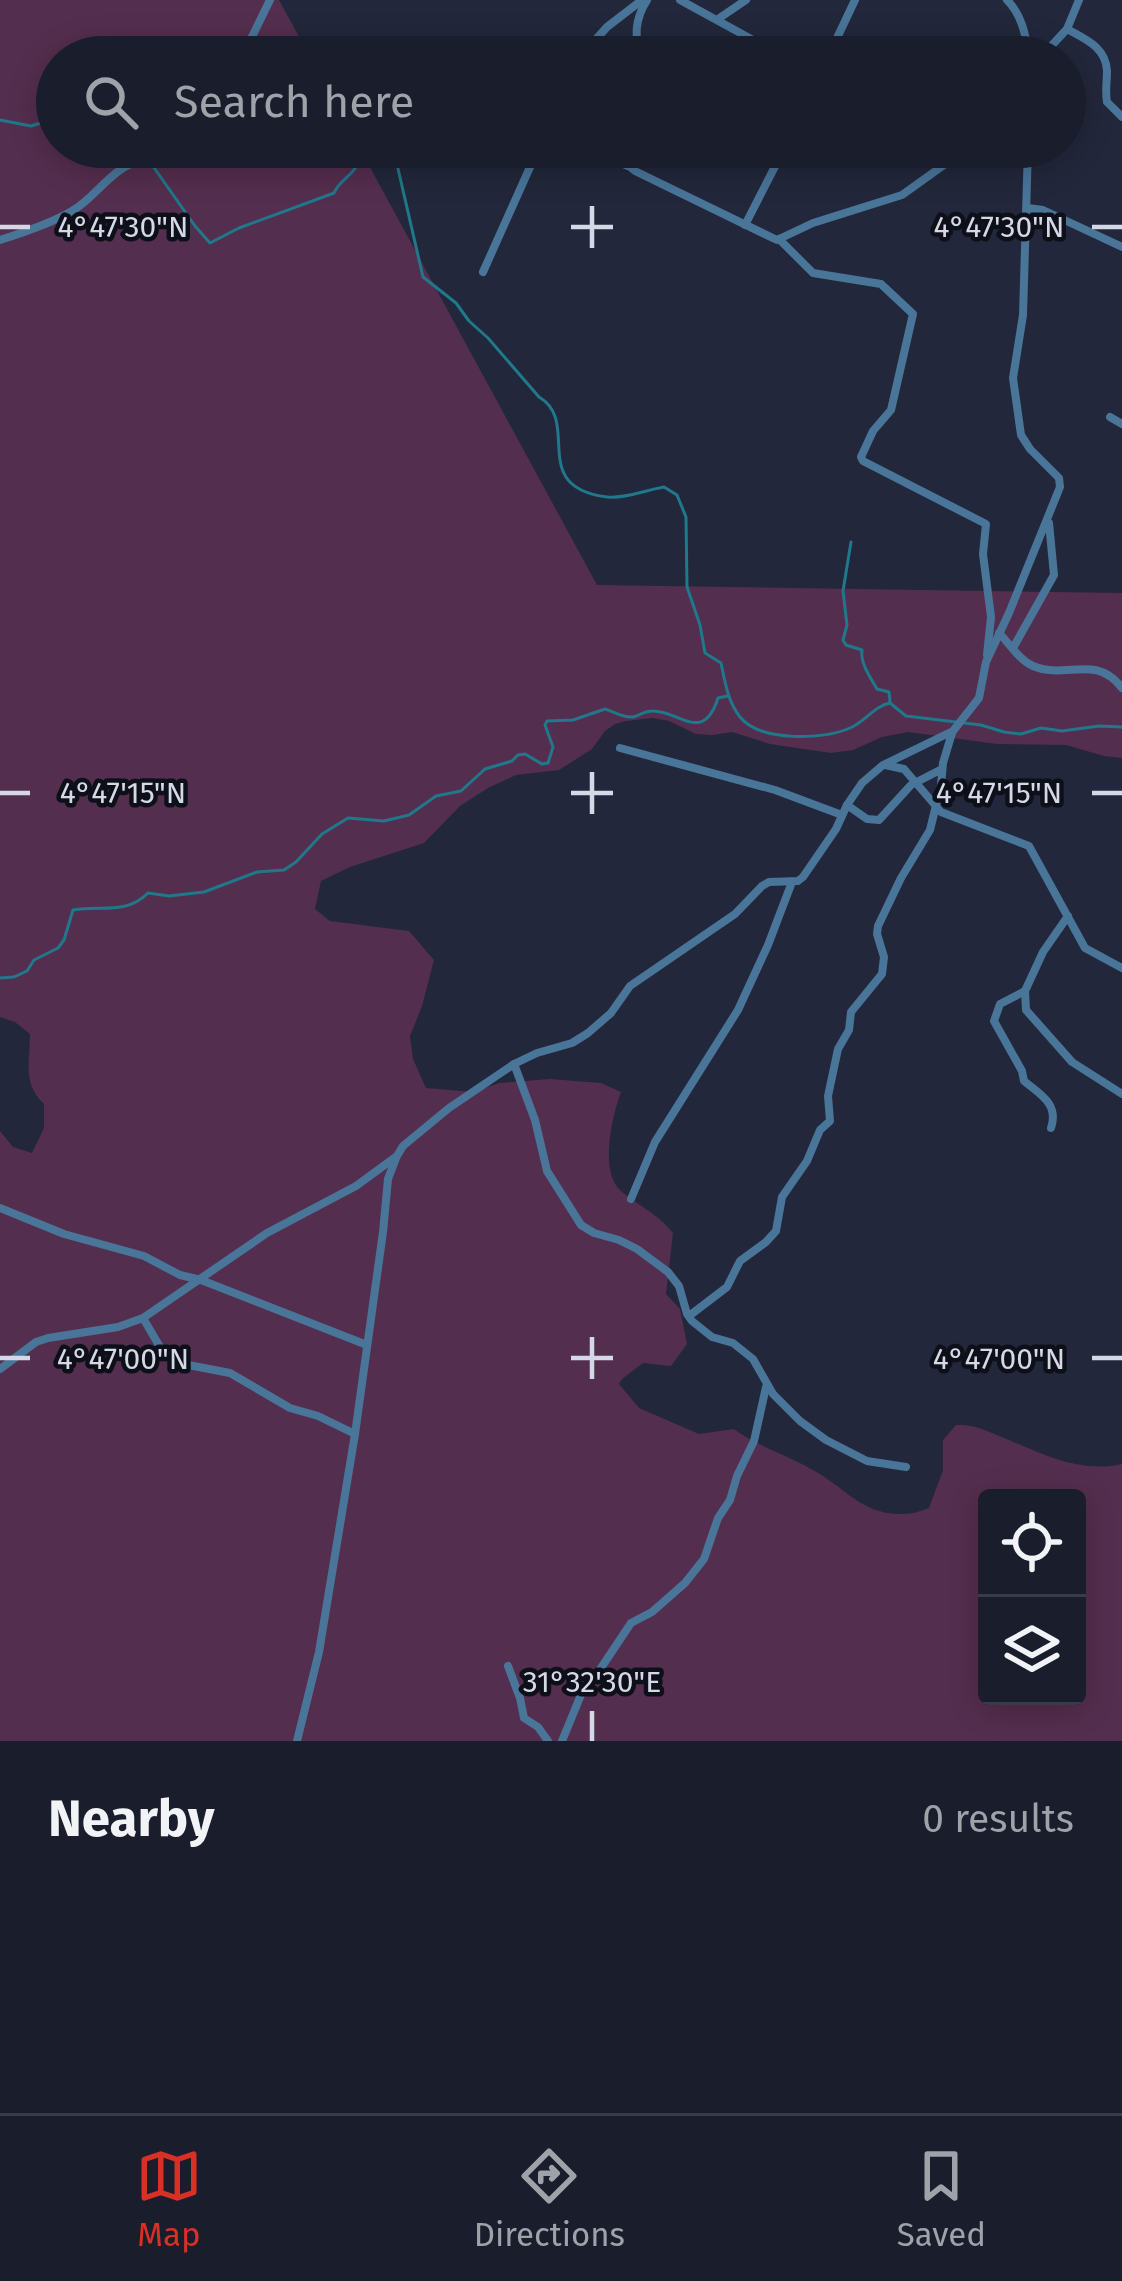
<!DOCTYPE html>
<meta charset="utf-8">
<style>
body{margin:0;font-family:"Fira Sans",sans-serif;background:#232634;color:#f1f3f6}
.controls{position:absolute;right:36px;bottom:36px;display:grid;overflow:hidden;border-radius:12px;box-shadow:0 6px 30px #0003}
.controls button{width:108px;height:108px;display:grid;place-items:center;padding:0;border:0;border-bottom:3px solid #383b48;background:#1a1d2c;color:#f1f3f6;font:60px sans-serif}
.list{margin:0;padding:0;list-style:none}
h2{display:flex;justify-content:space-between;align-items:center;height:156px;margin:0;padding:0 48px;font-size:51px}
h2 small{font-size:39px;font-weight:400;color:#9fa2a9}
.icon{flex:none;width:66px;height:66px;fill:none;stroke:currentColor;stroke-width:2;stroke-linecap:round;stroke-linejoin:round}
.map{position:relative;flex:none;width:1122px;height:1741px;overflow:hidden}
.search{position:absolute;background:#1a1d2c;box-shadow:0 6px 30px #0003;left:36px;right:36px;top:36px;height:132px;display:flex;align-items:center;gap:30px;box-sizing:border-box;padding:0 42px;border-radius:66px;color:#9fa2a9;font-size:45px}
.sheet{height:372px;background:#1a1d2c}
nav{display:flex;justify-content:space-around;align-items:center;box-sizing:border-box;height:168px;border-top:3px solid #383b48;background:#1a1d2c;font-size:33px;color:#9fa2a9}
nav a{display:grid;justify-items:center;gap:6px}
nav .on{color:#d93025}
.map>svg:first-child{display:block}
.green{fill:#542e4e;fill-rule:evenodd}
.lines{fill:none;stroke-linecap:round;stroke-linejoin:round}
.stream{stroke:#20788b;stroke-width:3}
.minor{stroke:#497599;stroke-width:8}
.ticks{fill:none;stroke:#d5d8e6;stroke-width:4.5}
.ticks-label{font-size:30px;text-anchor:middle;fill:#d5d8e6;stroke:#0e1019;stroke-width:9;stroke-linejoin:round;paint-order:stroke}
</style>
<div class="map">
<svg width="1122" height="1741" viewBox="0 0 1122 1741">
<rect width="100%" height="100%" fill="#22273b"/>
<path class="green" d="M0 0H279L310 57H57V147H359L597 585 1122 593V758L1104 756 1066 745 997 744 908 732 882 737 853 750 831 753 770 744 732 732 712 735 696 734 669 721 653 718 626 721 615 724 605 731 592 749 559 770 516 775 488 788 460 806 424 843 350 867 321 881 315 909 330 921 409 931 434 960 422 1006 410 1036 413 1059 426 1088 474 1092 499 1083 550 1079 601 1083 621 1092C612 1116 599 1173 621 1191 640 1207 657 1213 673 1233L666 1294 680 1309 687 1344 671 1366 643 1363 622 1379 619 1384 639 1408 699 1434 734 1429C760 1448 791 1456 818 1473 839 1485 859 1507 883 1512 898 1516 916 1514 929 1508L943 1470V1440L956 1425C974 1424 985 1430 1002 1437 1040 1453 1080 1474 1122 1464V1741H0V1131L13 1147 32 1153 44 1128V1104C22 1083 30 1062 30 1034L15 1022 0 1017ZM987 1498H1077V1696H987Z"/>
<g class="lines">
<g class="stream">
<polyline points="0,120 31,126 57,118"/>
<path d="M393 147 423 277 456 303 469 321 488 338 539 397C582 422 527 487 607 497 624 499 646 490 664 487L677 495 686 517 687 587 700 625 705 653 721 663C725 682 728 702 740 717 760 742 824 740 850 728 866 721 874 706 890 703L906 716 981 725 1004 732 1021 734 1041 728 1062 731 1099 726 1122 727"/>
<path d="M150 162 195 226 210 243 239 228 334 193C339 181 349 178 356 167 361 159 363 153 370 147"/>
<path d="M851 542 843 591 847 625 843 640 846 645 862 650C860 663 870 677 877 689L889 692 890 702"/>
<path d="M0 978 14 977 27 971 34 960 58 948 64 940 73 910C102 905 126 915 148 893L169 896 204 892 257 872 284 870 296 862 322 834 348 818 384 821 409 815 436 796 461 791 485 769 512 761 518 755 525 754 542 764 548 763 553 747 545 725 547 721 573 720 605 709C615 712 623 718 633 717 642 715 643 711 652 711 679 710 703 745 718 698L728 696"/>
</g>
<g class="minor">
<polyline points="680,0 784,57"/>
<path d="M1007 0C1022 15 1026 36 1029 57"/>
<polyline points="718,19 746,0"/>
<path d="M1067 29C1085 39 1106 47 1107 71 1107 82 1105 91 1107 102L1122 117"/>
<polyline points="242,57 270,0"/>
<polyline points="580,57 607,27 642,0"/>
<path d="M641 57C634 36 635 19 647 0"/>
<polyline points="828,57 855,0"/>
<polyline points="1041,57 1067,29 1079,0"/>
<polyline points="585,147 628,166"/>
<polyline points="625,147 629,166 635,171 777,240 813,223 902,195 969,147"/>
<polyline points="1028,208 1043,210 1122,247"/>
<polyline points="745,225 785,147"/>
<polyline points="779,239 813,273 881,284 913,314 891,410 873,431 861,457 863,461 986,524 983,554 991,617 987,655"/>
<path d="M0 240C22 233 52 223 72 211 91 200 104 180 123 168 140 157 160 157 177 147"/>
<polyline points="483,272 539,147"/>
<polyline points="1110,417 1122,424"/>
<path d="M999 633C1010 644 1019 660 1033 666 1066 680 1095 653 1122 688"/>
<polyline points="1013,648 1054,575 1049,523"/>
<polyline points="620,748 775,790 842,815"/>
<polyline points="885,765 904,769 941,812 1029,846 1085,948 1122,968"/>
<polyline points="847,805 867,819 879,820 911,785 942,769"/>
<polyline points="1025,991 1026,1010 1072,1062 1122,1094"/>
<polyline points="514,1064 535,1120 547,1171 581,1225 594,1233 619,1240 637,1249 668,1272 679,1286 687,1314 692,1321 712,1337 733,1343 753,1359 773,1394 800,1421 826,1440 867,1461 906,1467"/>
<path d="M1051 1128C1059 1104 1041 1095 1024 1081L1022 1071 994 1021 1000 1004 1025 991 1043 952 1068 916"/>
<polyline points="631,1199 655,1142 738,1010 768,945 792,882"/>
<polyline points="0,1208 64,1234 144,1256 180,1275 201,1280 367,1345"/>
<polyline points="689,1316 727,1287 740,1261 766,1242 776,1231 782,1197 807,1161 820,1130 830,1121 828,1096 838,1049 849,1030 851,1012 882,974 884,957 877,934 878,926 901,878 930,830 941,785 943,763 952,733"/>
<polyline points="143,1318 160,1347 178,1363 230,1373 290,1408 318,1416 355,1434"/>
<polyline points="0,1369 36,1342 48,1338 118,1327 143,1318 267,1233 356,1186 397,1156 403,1146 449,1108 514,1064 537,1053 572,1043 588,1033 611,1013 630,986 735,914 762,886 769,882 798,881 803,877 836,829 847,805 862,783 883,765 953,731 979,698 986,662 1009,613 1060,487 1059,478 1030,449 1021,435 1013,378 1023,315 1028,147"/>
<polyline points="508,1666 520,1698 524,1718 538,1727 548,1741"/>
<polyline points="297,1741 319,1652 355,1434 383,1232 388,1179 396,1158"/>
<polyline points="562,1741 585,1685 599,1671 631,1623 652,1612 685,1583 704,1559 718,1518 730,1500 737,1476 754,1441 766,1387"/>
</g>
</g>
<path class="ticks" d="M592 206V248M0 227H30M571 227H613M1092 227H1122M592 772V814M0 793H30M571 793H613M1092 793H1122M592 1337V1379M0 1358H30M571 1358H613M1092 1358H1122M592 1711V1741"/>
<g class="ticks-label">
<text x="123" y="237">4°47'30"N</text>
<text x="999" y="237">4°47'30"N</text>
<text x="123" y="803">4°47'15"N</text>
<text x="999" y="803">4°47'15"N</text>
<text x="123" y="1369">4°47'00"N</text>
<text x="999" y="1369">4°47'00"N</text>
<text x="592" y="1692">31°32'30"E</text>
</g>
</svg>
<div class="controls">
<button><svg class="icon" aria-label="locate" viewBox="0 0 24 24"><circle cx="12" cy="12" r="6"/><path d="M12 2v4M12 18v4M2 12h4M18 12h4"/></svg></button>
<button><svg class="icon" aria-label="layers" viewBox="0 0 24 24"><path d="M12 4l9 5-9 5-9-5zM3 14l9 5 9-5"/></svg></button>
</div>
<div class="search"><svg class="icon" aria-label="search" viewBox="0 0 24 24"><circle cx="10" cy="10" r="6"/><path d="M15 15l6 6"/></svg>Search here</div>
</div>
<section class="sheet">
<h2>Nearby<small>0 results</small></h2>
<ul class="list">
</ul>
</section>
<nav>
<a class="on"><svg class="icon" aria-label="map" viewBox="0 0 24 24"><path d="M3 6l6-2 6 2 6-2v14l-6 2-6-2-6 2zM9 4v14M15 6v14"/></svg>Map</a>
<a><svg class="icon" aria-label="directions" viewBox="0 0 24 24"><path d="M12 3l9 9-9 9-9-9zM9 14v-3h6M13 9l2 2-2 2"/></svg>Directions</a>
<a><svg class="icon" aria-label="saved" viewBox="0 0 24 24"><path d="M7 4h10v16l-5-4-5 4z"/></svg>Saved</a>
</nav>
